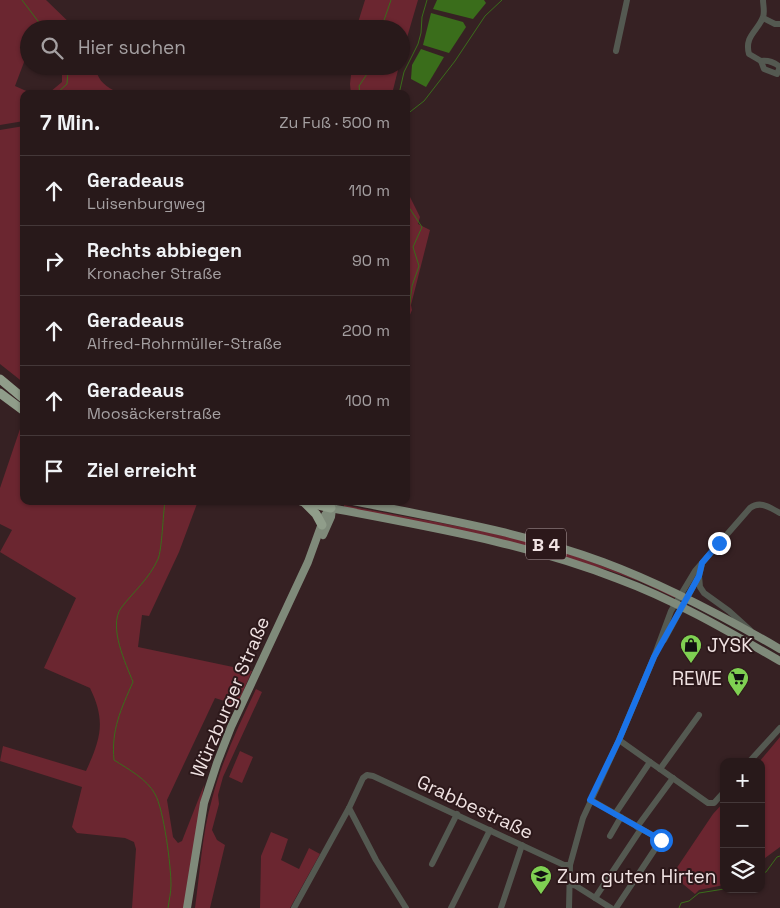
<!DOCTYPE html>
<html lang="de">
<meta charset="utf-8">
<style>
body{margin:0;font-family:"Space Grotesk",sans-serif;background:#342627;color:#f1f3f6}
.controls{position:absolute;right:15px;bottom:15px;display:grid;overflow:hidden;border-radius:10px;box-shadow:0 1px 4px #0004}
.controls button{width:45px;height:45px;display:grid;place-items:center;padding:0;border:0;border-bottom:1px solid #443839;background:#28191a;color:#f1f3f6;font:25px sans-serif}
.stop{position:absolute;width:15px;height:15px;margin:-11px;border:4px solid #1a73e8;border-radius:50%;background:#fff}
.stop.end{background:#1a73e8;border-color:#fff;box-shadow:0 1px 5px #0008}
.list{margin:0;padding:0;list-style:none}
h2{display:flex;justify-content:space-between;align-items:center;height:65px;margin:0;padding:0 20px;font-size:21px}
h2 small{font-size:16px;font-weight:400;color:#a5a0a2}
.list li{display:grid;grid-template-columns:32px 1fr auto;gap:15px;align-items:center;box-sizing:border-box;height:70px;padding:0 20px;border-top:1px solid #443839}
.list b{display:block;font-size:19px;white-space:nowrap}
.list p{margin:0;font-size:16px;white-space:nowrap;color:#a5a0a2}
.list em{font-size:16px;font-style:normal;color:#a5a0a2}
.icon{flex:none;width:28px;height:28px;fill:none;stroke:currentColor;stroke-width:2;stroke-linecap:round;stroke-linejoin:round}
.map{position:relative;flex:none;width:780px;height:908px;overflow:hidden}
.search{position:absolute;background:#28191a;box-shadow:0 1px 4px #0004;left:20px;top:20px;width:390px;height:55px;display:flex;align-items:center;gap:12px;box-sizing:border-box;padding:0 18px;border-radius:28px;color:#a5a0a2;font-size:19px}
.panel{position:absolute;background:#28191a;box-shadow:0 1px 4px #0004;left:20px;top:90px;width:390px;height:415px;border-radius:10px}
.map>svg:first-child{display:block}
.green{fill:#6b2630}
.water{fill:#3a6d1b}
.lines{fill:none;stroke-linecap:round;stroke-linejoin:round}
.stream{stroke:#3a6d1b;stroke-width:1}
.minor{stroke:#545951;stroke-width:6}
.major{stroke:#7f8a7a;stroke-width:8}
.highway{stroke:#909d8a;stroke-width:9}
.route{stroke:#1a73e8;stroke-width:6}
.labels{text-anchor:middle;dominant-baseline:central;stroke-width:4;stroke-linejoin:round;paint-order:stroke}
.shield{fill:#2c181a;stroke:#b5a5a6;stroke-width:1}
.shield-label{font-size:18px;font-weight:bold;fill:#f0e2e2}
.poi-label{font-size:19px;fill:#f0e2e2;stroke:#2c181a;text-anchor:start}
.street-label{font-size:19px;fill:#f0e2e2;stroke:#2c181a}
</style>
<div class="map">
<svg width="780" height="908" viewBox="0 0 780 908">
<rect width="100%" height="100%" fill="#362123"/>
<g class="green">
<polygon points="0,0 46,0 76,29 29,29 29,49 15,86 33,94 24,94 24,121 0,125"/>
<polygon points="365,0 418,0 401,58 401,29 356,29"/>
<path d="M62 66H95C97 78 103 85 113 90L105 94H45L50 92 62 82Z"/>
<polygon points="352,66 399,66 392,94 351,94 350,84"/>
<polygon points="24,126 24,383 0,364 0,130"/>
<polygon points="406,189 420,217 418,224 430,230 411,305 412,310 406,324"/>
<path d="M20 429 24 432V501H198L179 552 149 616 142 615 138 647 252 671 237 705 215 698 167 800 173 837 178 843 182 841 204 785 184 908H132L136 849 134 842 125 838 77 833 72 827 82 787 0 761 3 746 86 771C101 738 106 721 90 688L44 668 76 598 0 552 12 530 0 524V488Z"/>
<path d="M344 505C413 519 483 528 550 548 593 561 634 578 675 596V598L641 582 608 570 344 507Z"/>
<path d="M256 689 262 692 223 777 218 795 219 804 212 830 217 840 225 845 210 908H195C200 872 202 834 212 799 222 760 239 725 256 689Z"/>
<polygon points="780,737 780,847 761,861 761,762 759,762"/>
<polygon points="240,751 253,757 242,783 229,777"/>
<polygon points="724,802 724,885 699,890 695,894 672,875 713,814"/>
<polygon points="271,832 288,839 281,860 299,869 309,848 320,854 290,908 260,908 261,856"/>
</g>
<g class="water">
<polygon points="437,0 484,0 486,3 473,19 433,9"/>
<polygon points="431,13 463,22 466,27 449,53 423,45"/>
<polygon points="421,49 444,57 426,87 411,79 412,65"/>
</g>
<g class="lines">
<g class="stream">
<polyline points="22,0 44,29"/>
<polyline points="381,29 391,0"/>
<polyline points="56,94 67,84 68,71 67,66"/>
<polyline points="360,94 359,86 369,71 370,66"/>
<polyline points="399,94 404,72 418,44 421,33 422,17 427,0"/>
<polyline points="24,114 21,182 24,219"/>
<polyline points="406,115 424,101 455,61 485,16 502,0"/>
<polyline points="406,203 422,227 413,247 419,266 412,286 409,310 406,315"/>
<path d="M165 501C163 514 162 550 158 559 149 579 134 591 121 608 108 627 126 664 133 682 121 709 111 730 114 760 128 769 147 779 155 794 164 810 171 866 171 885 171 893 169 900 168 908"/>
<polyline points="761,874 766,872 777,857 780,856"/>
<polyline points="679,908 681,903 689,901 699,893 724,889"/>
</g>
<g class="minor">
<path d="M763 0C763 5 765 12 763 17 758 31 744 36 749 54L761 61 764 69 777 74 780 67"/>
<polyline points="763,18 775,24 780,24"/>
<polyline points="616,51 627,0"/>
<path d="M761 61C768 60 774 62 780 67"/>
<polyline points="699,576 700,587 704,593 729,611 750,630"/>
<polyline points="664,640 699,576 702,564"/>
<polyline points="619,740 708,803 714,803 724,792"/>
<polyline points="749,762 780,728"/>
<polyline points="660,769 699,715"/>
<polyline points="591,800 661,840 616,908"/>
<polyline points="615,814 650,762"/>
<polyline points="637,827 673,778"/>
<polyline points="610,836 621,817"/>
<polyline points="432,864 457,814"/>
<polyline points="570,884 576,886 611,908"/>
<polyline points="595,898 641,829"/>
<polyline points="294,908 349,808"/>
<polyline points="406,908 376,860 349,808 363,778 367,775 373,776 564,865 570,865"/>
<polyline points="451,908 490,830"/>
<polyline points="501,908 522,845"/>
<path d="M569 908 570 865 583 818 619 740 654 657 671 611 695 571 750 508C761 500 770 508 780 513"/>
</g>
<g class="major">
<path d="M353 501C437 518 523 532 603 562 665 585 723 616 780 649"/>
<path d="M331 508C428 527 526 543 618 579 675 600 728 631 780 661"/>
<polyline points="323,535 331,517 333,501"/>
<polyline points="187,908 204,803 217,763 231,727 308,562 325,515 331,508"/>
</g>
<g class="highway">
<polyline points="0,379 24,399"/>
<polyline points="0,393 24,411"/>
<polyline points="301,501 331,508"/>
<polyline points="304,502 316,514 322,525"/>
</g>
</g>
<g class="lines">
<polyline class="route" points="661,840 590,800 619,740 654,657 699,576 702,563 719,543"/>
</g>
<defs>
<g id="shop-pin" transform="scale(1.125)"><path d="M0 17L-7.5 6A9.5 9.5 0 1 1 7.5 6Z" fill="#7fd052" stroke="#2c181a"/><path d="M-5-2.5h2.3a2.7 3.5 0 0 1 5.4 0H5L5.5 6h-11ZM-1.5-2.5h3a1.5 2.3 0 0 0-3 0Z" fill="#111"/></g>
<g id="supermarket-pin" transform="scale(1.125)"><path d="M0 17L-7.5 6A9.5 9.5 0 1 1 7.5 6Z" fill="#7fd052" stroke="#2c181a"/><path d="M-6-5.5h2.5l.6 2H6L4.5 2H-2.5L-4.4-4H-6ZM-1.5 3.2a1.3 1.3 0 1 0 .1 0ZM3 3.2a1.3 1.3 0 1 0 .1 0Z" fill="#111"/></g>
<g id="school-pin" transform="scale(1.125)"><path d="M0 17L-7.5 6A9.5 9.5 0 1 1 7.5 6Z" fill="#7fd052" stroke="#2c181a"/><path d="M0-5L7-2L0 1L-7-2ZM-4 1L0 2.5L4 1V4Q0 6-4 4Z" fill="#111"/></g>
</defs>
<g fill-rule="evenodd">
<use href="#shop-pin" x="691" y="645"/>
<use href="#supermarket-pin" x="738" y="678"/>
<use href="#school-pin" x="541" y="876"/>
</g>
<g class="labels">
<rect class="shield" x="526" y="528.5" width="40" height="31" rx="4"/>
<g class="shield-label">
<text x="546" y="544">B 4</text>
</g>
<g class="poi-label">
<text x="707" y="645">JYSK</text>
<text x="722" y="678" text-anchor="end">REWE</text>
<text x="557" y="876">Zum guten Hirten</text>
</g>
<g class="street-label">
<text transform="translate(230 697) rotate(-67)">Würzburger Straße</text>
<text transform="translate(475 807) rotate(25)">Grabbestraße</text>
</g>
</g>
</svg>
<div class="controls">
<button>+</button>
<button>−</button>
<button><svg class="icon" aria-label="layers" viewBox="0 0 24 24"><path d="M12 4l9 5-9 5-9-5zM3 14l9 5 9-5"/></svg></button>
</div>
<div class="stop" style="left:661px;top:840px"></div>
<div class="stop end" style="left:719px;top:543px"></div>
<div class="search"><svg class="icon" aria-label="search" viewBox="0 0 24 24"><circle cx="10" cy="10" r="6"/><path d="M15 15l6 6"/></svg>Hier suchen</div>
<section class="panel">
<h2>7 Min.<small>Zu Fuß · 500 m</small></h2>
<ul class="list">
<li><svg class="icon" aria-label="ahead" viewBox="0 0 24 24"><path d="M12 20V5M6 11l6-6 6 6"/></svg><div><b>Geradeaus</b><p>Luisenburgweg</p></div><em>110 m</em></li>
<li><svg class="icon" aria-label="right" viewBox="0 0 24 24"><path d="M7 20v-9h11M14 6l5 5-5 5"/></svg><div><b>Rechts abbiegen</b><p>Kronacher Straße</p></div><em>90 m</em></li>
<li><svg class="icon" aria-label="ahead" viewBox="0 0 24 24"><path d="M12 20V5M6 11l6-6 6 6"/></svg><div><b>Geradeaus</b><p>Alfred-Rohrmüller-Straße</p></div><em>200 m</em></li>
<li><svg class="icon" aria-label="ahead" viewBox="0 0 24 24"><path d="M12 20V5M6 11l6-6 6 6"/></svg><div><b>Geradeaus</b><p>Moosäckerstraße</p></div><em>100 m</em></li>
<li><svg class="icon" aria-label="arrive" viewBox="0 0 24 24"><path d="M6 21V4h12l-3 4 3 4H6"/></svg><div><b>Ziel erreicht</b></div></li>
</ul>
</section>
</div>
